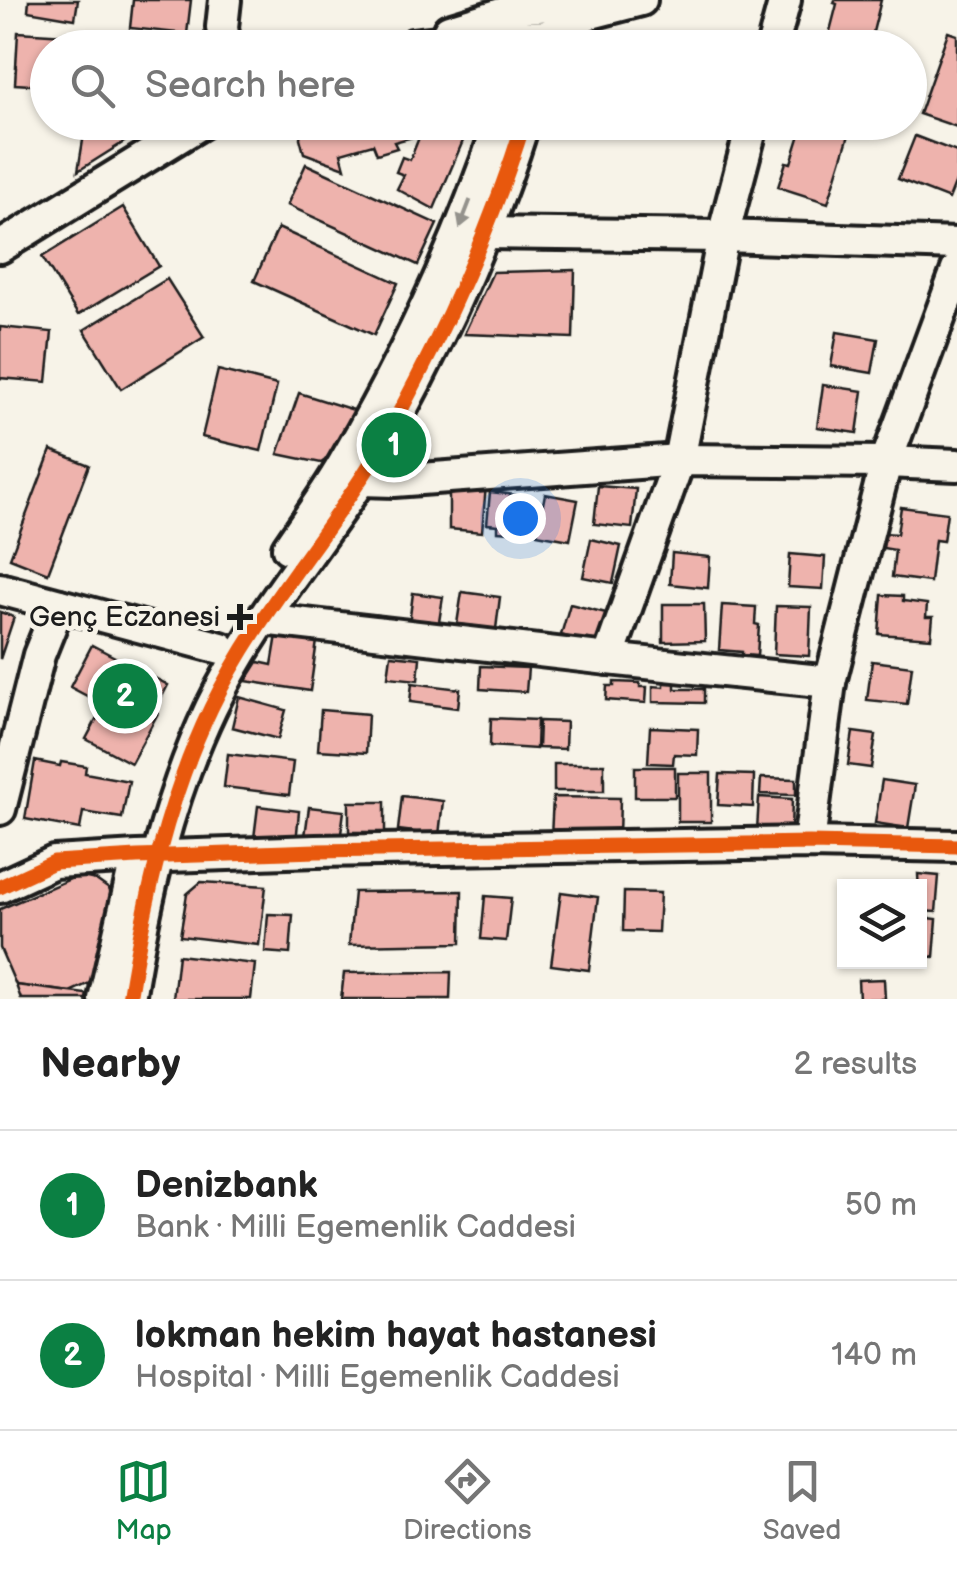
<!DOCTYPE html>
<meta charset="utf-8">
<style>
body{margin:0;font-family:"Balsamiq Sans",sans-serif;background:#f6f6f6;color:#222}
.controls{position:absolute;right:30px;bottom:30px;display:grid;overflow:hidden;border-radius:0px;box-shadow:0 2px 8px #0004}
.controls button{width:90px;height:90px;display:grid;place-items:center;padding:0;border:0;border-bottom:2px solid #e0e0e0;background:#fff;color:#222;font:50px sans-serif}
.you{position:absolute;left:520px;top:518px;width:35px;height:35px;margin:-25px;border:8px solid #fff;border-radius:50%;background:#1a73e8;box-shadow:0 0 0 15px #1a73e833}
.badge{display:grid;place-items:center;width:65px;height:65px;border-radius:50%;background:#0b8043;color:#fff;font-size:32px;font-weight:700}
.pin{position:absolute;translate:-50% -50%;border:5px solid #fff;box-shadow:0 2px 10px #0006}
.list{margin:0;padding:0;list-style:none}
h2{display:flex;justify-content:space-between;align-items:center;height:130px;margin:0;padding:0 40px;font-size:42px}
h2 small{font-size:32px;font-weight:400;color:#767676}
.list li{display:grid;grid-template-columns:65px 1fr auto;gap:30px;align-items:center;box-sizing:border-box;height:150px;padding:0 40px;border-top:2px solid #e0e0e0}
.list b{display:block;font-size:38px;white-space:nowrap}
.list p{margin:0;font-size:32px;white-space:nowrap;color:#767676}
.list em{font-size:32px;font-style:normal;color:#767676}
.icon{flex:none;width:55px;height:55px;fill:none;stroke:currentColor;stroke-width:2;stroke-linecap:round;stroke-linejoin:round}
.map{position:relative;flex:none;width:957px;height:999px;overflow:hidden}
.search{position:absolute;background:#fff;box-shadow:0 2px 8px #0004;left:30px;right:30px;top:30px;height:110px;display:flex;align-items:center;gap:25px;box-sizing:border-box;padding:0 35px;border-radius:55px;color:#767676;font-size:38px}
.sheet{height:430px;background:#fff}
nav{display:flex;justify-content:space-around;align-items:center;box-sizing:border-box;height:140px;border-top:2px solid #e0e0e0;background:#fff;font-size:28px;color:#767676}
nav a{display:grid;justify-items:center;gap:5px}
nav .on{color:#0b8043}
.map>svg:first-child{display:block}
.building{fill:#eeb3ad;stroke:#1c1c1c;stroke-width:2.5}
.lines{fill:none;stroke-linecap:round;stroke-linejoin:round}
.minor-casing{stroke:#1c1c1c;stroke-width:38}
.minor{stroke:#f7f3e8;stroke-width:30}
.cycleway-casing{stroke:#f7f3e8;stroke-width:21}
.cycleway{stroke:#e8590c;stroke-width:15}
.oneway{fill:#94928c}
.poi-dot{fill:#1c1c1c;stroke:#f7f3e8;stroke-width:4}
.labels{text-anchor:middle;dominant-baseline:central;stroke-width:10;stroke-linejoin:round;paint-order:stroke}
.poi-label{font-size:28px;fill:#1c1c1c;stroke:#f7f3e8;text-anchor:end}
</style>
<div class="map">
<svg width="957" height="999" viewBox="0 0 957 999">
<rect width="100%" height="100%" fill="#f7f3e8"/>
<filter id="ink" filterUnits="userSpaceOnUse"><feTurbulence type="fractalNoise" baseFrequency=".01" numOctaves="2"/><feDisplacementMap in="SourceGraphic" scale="20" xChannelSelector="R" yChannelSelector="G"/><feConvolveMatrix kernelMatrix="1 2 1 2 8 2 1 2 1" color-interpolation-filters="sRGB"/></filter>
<g filter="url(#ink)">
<g class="building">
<polygon points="29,0 78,0 75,19 28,11"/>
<polygon points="133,0 191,0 187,34 130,28"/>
<polygon points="835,0 881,0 869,48 822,48 826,34 829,35 837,4 834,3"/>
<polygon points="18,32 81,36 80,48 48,48 46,86 15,84"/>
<polygon points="948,32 957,35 957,127 919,114"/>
<polygon points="86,122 134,122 132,137 78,171"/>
<polygon points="302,122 471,122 434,209 397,189 404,175 396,172 402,157 410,160 420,135 394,142 397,148 377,154 373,144 341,153 345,168 304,153 300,138"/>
<polygon points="799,122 853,122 828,203 778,187 786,162 791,163 802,128 797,126"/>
<polygon points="915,136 957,152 957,179 949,199 898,179"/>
<polygon points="306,164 437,224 418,265 287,205"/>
<polygon points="123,207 159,266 78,315 42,257"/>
<polygon points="278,228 398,283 374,335 254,281"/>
<polygon points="575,270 573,338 464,334 493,272"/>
<polygon points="167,279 204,337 121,389 84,330"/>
<polygon points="0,327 52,332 47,382 0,378"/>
<polygon points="837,332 878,339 872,373 831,366"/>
<polygon points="218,370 277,385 261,451 202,437"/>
<polygon points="823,385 863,391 857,433 817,427"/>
<polygon points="299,393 357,411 337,452 321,463 278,454"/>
<polygon points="51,450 89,465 48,573 10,558"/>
<polygon points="486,485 482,532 449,529 449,488"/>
<polygon points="598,486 636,489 632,528 594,524"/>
<polygon points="490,492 525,496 522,527 510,526 510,532 498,531 498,525 487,524"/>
<polygon points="545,494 578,500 570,540 537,534"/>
<polygon points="901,507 947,513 943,541 935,540 930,582 892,577 895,550 883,548 885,533 897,534"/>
<polygon points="591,539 621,546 613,583 583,577"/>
<polygon points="672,553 710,557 708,588 670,584"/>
<polygon points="790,554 825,557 823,589 788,587"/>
<polygon points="462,592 500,597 496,629 457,624"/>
<polygon points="413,593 443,597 438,628 409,624"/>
<polygon points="882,595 903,596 903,601 927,604 926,617 933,617 931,638 879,634"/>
<polygon points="570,604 610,614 601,646 561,635"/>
<polygon points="663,604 704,604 705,641 663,642"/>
<polygon points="722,605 756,607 755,624 759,625 757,656 742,655 742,652 719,650"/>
<polygon points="776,606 811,607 809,656 774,654"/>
<polygon points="0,612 14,617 0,659"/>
<polygon points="277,635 317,641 310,691 246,681 258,662 272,665"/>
<polygon points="92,645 168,685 155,710 158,713 131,763 86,739 104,705 70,687"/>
<polygon points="391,655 420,658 418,680 388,677"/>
<polygon points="872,661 912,666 907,704 867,700"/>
<polygon points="481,666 528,668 526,692 480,689"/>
<polygon points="614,682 640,683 640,687 647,687 646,703 606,700 607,686 614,686"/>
<polygon points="412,683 460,689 458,708 410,702"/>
<polygon points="664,683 675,683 675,689 704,689 704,703 653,702 653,686 664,687"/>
<polygon points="239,697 286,710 278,739 232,727"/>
<polygon points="321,710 368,714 366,753 318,750"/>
<polygon points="491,718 537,720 536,749 490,746"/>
<polygon points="539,721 566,722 565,749 538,748"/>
<polygon points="650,727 698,729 697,755 674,754 673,764 648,763"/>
<polygon points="853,732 876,735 871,768 848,765"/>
<polygon points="228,754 293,762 289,795 224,787"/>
<polygon points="35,761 60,766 61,762 86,766 85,773 129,781 122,818 83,812 80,829 25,819"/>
<rect x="554" y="764" width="50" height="27"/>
<rect x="635" y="767" width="40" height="30"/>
<rect x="678" y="773" width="33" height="49"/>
<polygon points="720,774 754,775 753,807 718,805"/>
<polygon points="761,778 796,779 796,795 760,794"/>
<polygon points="882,780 915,785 908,828 875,823"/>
<polygon points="402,796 443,801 439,835 398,830"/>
<polygon points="553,797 620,798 619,839 551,837"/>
<polygon points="759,797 792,799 791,832 757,830"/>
<rect x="349" y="802" width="36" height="30"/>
<polygon points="258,806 299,811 296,843 254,838"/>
<polygon points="309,807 344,811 340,841 305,836"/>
<polygon points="918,874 939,876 936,912 920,911"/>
<polygon points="77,876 96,880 109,889 116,906 103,977 70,992 16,985 0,948 0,909"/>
<polygon points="201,882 266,886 259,945 180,936 187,894"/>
<polygon points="462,891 461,943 349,945 354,892"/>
<polygon points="561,892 598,897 589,970 551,965"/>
<polygon points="624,892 660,893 658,932 623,931"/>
<polygon points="485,896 511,898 506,941 481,939"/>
<polygon points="268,914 293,915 290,954 265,952"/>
<polygon points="920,917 937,919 934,957 920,956"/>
<polygon points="178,955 255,964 251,999 173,999"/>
<polygon points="451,972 450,999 341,999 344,973"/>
<polygon points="884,979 885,999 859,999 858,980"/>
<polygon points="16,985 70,992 101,996 101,999 21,999"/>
</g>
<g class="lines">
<g class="minor-casing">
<g id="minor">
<polyline points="225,0 222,27 225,48"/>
<polyline points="449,30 524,7 553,5 587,14"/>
<polyline points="413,45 466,39 547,36 587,14 641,0"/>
<polyline points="772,48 785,0"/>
<polyline points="486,233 723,236 957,244"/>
<polyline points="0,247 203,122"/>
<polyline points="361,480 394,481 679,460 886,462 957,465"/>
<path d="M288 548C308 518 330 489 347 458 408 353 461 238 500 122"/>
<polyline points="0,589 221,648"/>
<polyline points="262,619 608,659 830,682"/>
<polyline points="608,659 679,460 723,236 753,122"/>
<polyline points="0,809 39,655 59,605"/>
<polyline points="809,843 830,682 886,462 957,270"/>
<polyline points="0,887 54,862 137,857 316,851 809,843 957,846"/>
<polyline points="104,999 133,872"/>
<path d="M129 999C145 899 167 800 211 708 251 625 310 556 360 480 382 448 398 415 416 381 459 298 496 212 524 122"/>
</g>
</g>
<use href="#minor" class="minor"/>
<g class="cycleway-casing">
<g id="cycleway">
<polyline points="0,887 54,862 137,857 316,851 809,843 957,846"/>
<path d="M129 999C145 899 167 800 211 708 251 625 310 556 360 480 382 448 398 415 416 381 459 298 496 212 524 122"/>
</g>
</g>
<use href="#cycleway" class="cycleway"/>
</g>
<defs><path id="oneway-solid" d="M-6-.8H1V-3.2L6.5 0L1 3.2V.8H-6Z" transform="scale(2.5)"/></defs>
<use class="oneway" href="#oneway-solid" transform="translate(465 214) rotate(111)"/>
</g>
<path class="poi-dot" d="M235 602h10v10h10v10h-10v10h-10v-10h-10v-10h10z"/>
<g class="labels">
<g class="poi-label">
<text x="220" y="617">Genç Eczanesi</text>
</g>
</g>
</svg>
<div class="controls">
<button><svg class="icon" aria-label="layers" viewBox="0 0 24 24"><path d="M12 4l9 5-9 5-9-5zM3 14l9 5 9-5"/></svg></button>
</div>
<div class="you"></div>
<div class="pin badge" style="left:394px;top:445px">1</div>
<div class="pin badge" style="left:125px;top:696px">2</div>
<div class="search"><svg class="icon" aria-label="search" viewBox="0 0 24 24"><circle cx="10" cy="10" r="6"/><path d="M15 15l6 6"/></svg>Search here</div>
</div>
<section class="sheet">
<h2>Nearby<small>2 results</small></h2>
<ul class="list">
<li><span class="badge">1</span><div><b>Denizbank</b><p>Bank · Milli Egemenlik Caddesi</p></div><em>50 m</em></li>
<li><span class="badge">2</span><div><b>lokman hekim hayat hastanesi</b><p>Hospital · Milli Egemenlik Caddesi</p></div><em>140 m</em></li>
</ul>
</section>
<nav>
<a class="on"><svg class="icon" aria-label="map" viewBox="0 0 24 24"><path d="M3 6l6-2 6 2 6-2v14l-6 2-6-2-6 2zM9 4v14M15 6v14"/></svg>Map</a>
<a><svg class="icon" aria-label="directions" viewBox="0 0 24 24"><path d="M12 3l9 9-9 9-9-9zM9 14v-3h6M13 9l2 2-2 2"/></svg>Directions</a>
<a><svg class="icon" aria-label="saved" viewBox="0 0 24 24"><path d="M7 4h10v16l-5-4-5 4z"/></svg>Saved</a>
</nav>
